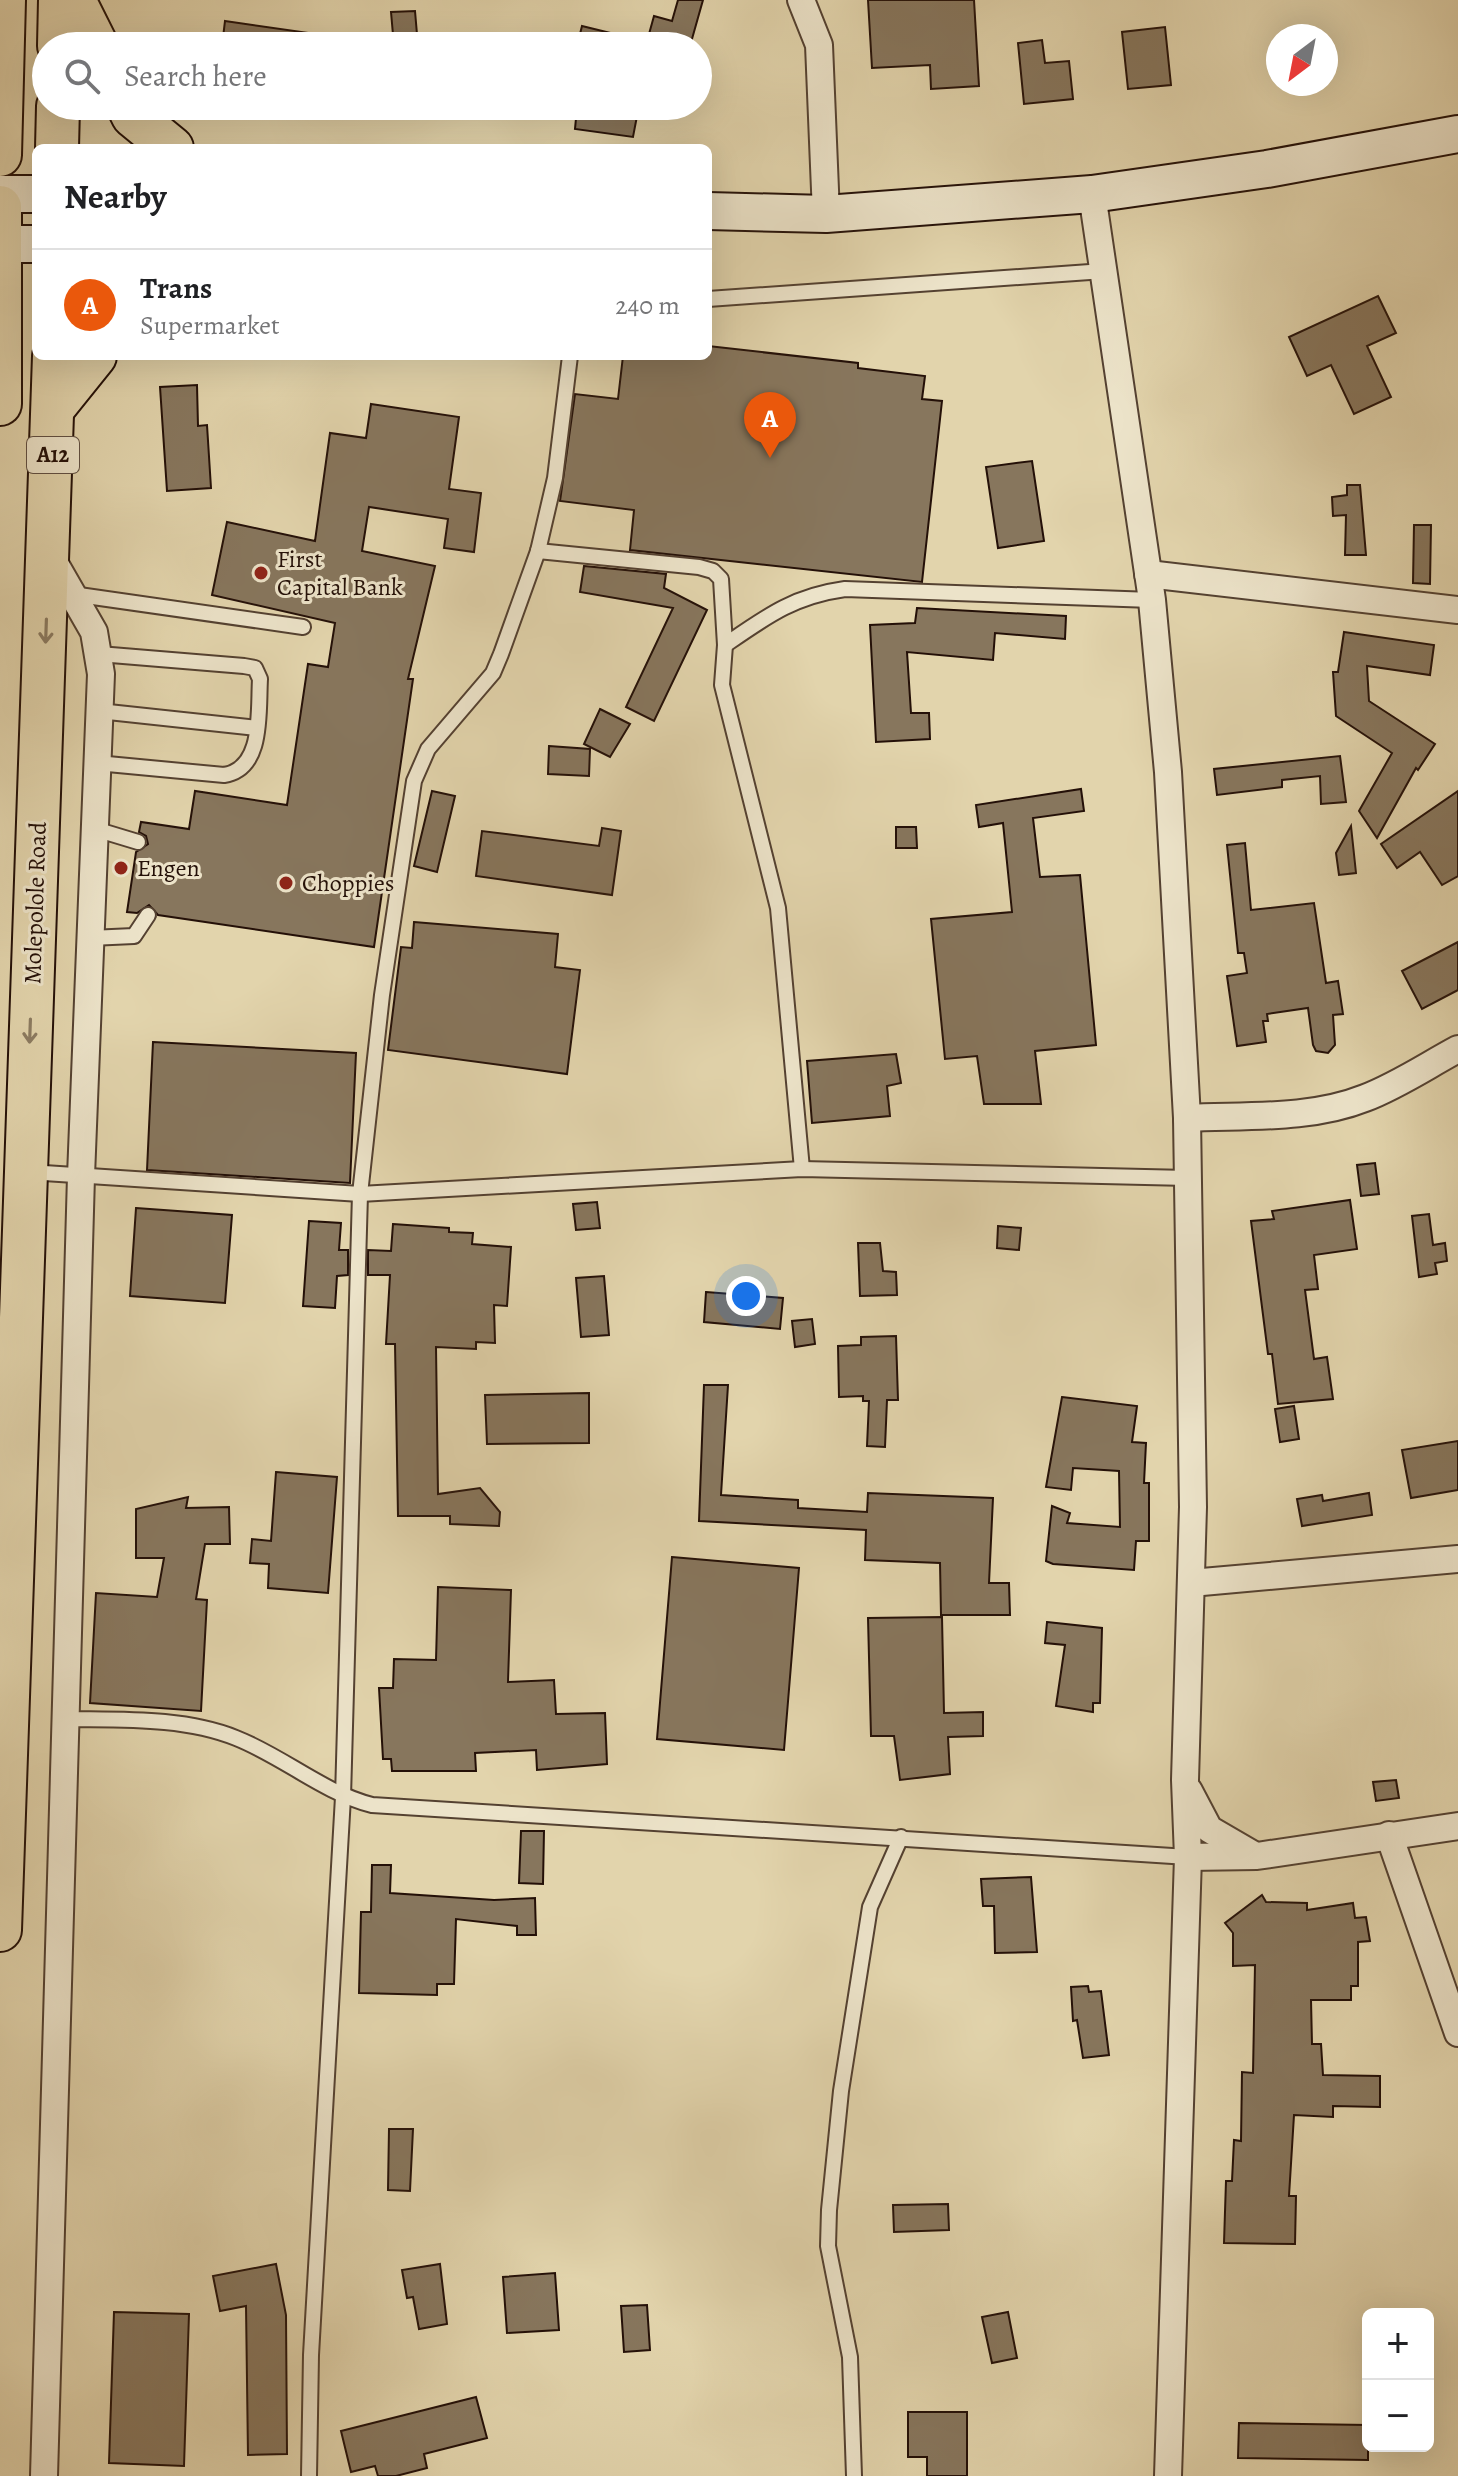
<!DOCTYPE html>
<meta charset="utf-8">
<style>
body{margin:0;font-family:Alegreya,serif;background:#f6f6f6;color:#202124}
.controls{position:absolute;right:24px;bottom:24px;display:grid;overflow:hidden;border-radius:12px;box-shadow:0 8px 32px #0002}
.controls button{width:72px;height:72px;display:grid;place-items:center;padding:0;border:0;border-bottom:2px solid #e0e0e0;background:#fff;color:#202124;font:40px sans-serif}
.compass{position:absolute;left:1266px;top:24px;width:72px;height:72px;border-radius:50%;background:#fff;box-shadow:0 8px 32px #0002;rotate:212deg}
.you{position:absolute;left:746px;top:1296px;width:28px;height:28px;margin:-20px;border:6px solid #fff;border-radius:50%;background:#1a73e8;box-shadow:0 0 0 12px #1a73e833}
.badge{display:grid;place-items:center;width:52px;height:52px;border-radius:50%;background:#ea580c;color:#fff;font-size:26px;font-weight:700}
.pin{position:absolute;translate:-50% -66px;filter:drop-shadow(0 2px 4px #0008)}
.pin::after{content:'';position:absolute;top:42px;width:28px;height:24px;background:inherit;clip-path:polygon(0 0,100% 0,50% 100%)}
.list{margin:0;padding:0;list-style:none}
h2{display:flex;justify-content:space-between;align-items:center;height:104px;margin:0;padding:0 32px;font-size:34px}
h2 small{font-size:26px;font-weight:400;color:#757577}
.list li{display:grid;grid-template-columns:52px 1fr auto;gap:24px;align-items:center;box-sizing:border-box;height:112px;padding:0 32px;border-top:2px solid #e0e0e0}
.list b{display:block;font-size:30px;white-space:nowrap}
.list p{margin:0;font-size:26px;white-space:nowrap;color:#757577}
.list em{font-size:26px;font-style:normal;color:#757577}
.icon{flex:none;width:44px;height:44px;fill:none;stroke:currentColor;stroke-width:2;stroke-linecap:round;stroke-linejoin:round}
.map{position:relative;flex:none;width:1458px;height:2476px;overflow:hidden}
.search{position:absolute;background:#fff;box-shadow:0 8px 32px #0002;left:32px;top:32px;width:680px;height:88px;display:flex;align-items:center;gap:20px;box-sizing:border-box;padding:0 28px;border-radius:44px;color:#757577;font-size:30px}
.panel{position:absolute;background:#fff;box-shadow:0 8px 32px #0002;left:32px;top:144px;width:680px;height:216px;border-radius:12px}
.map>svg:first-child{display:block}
.building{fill:#87765d;stroke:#241008;stroke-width:2}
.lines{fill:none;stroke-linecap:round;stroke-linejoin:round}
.lane-casing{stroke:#544131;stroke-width:18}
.street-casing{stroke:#544131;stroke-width:30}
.secondary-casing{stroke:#241008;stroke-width:40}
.primary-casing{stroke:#241008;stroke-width:46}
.lane{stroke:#ece3c9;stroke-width:14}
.street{stroke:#ece3c9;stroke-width:26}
.secondary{stroke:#ece3c9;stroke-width:36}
.primary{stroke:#e2d4ac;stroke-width:42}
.oneway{stroke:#8c7c62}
.poi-dot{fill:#8f2418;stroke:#ece3c9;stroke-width:3}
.labels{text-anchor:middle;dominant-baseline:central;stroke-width:6;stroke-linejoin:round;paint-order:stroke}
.shield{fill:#ece3c9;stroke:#604f42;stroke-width:2}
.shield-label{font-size:22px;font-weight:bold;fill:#241008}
.poi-label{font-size:24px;fill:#241008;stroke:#ece3c9;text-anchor:start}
.street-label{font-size:24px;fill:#241008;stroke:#ece3c9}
</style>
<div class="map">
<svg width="1458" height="2476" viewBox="0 0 1458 2476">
<rect width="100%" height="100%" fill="#e2d4ac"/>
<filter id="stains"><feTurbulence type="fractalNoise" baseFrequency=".0025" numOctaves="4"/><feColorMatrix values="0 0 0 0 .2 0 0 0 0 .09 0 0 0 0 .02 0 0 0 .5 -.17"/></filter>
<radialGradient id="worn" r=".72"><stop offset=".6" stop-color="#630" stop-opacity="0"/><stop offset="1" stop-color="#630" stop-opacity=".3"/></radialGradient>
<g class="building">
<polygon points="678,0 703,0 690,46 649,34 654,16 672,21"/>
<polygon points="868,0 974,0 979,86 931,89 930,65 872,68"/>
<polygon points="415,11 418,46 394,46 391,12"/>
<polygon points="225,21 323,35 322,46 222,46"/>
<polygon points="582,26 635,39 634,46 577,46"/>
<polygon points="1165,27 1171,85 1128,89 1122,32"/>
<polygon points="1042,40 1045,63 1069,61 1073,99 1024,104 1018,43"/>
<polygon points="577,108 637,116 633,137 575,129"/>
<polygon points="1378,296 1396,333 1367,346 1391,397 1354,414 1331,365 1307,376 1289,337"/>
<polygon points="708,346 858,363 858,368 925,376 922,399 942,401 922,582 630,550 634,510 560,501 575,394 618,399 623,356 652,359 652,356 708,356"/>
<polygon points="197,385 198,426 207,425 211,488 167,491 160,387"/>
<polygon points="371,404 459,417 449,489 481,493 474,552 444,548 448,519 369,507 362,551 435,566 408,679 413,679 374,947 158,915 149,905 137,913 127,912 136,852 148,844 146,836 139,832 141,822 189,829 195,791 287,805 308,664 328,667 335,623 212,595 227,522 315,541 330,433 366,438"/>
<polygon points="1032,461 1044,541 998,548 986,467"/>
<polygon points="1347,485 1360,485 1366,555 1345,555 1346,515 1333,516 1332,497 1347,495"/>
<polygon points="1414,525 1431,525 1430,584 1413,583"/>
<polygon points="584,566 666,574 664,588 707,610 654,721 626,707 673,608 580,592"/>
<polygon points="917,608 1066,616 1065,639 995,633 993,660 907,652 911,713 929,713 930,739 876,742 870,625 915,623"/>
<polygon points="1344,632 1434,645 1430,675 1367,666 1369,701 1435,744 1418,770 1416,768 1377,838 1359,811 1392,753 1336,716 1333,672 1338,672"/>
<polygon points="600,709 630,724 610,757 584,744"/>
<polygon points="549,746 590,749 589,776 548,774"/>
<polygon points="1340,756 1346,802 1321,804 1320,776 1282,780 1282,787 1217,795 1214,769"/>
<polygon points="1081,789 1084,811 1033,818 1040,877 1080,875 1096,1045 1035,1051 1041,1104 984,1104 977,1056 945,1059 931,919 1012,912 1003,823 979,827 976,805"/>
<polygon points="432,791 455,796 437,872 414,866"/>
<polygon points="1458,791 1458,876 1442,885 1420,852 1397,868 1381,844"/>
<polygon points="1351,826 1356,873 1339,875 1336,853"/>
<polygon points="896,827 916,827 917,848 896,848"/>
<polygon points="602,828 621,831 612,895 476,876 482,831 599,846"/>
<polygon points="1245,843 1251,910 1314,903 1326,983 1338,981 1343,1014 1333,1015 1335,1045 1328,1053 1316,1051 1313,1045 1308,1008 1267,1014 1268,1021 1263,1021 1266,1042 1237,1046 1227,976 1247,973 1244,953 1238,953 1227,845"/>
<polygon points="414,922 558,934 555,967 580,970 567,1074 388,1050 401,947 412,948"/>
<polygon points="1458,942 1458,990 1422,1009 1402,971"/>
<polygon points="153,1042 356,1053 350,1183 147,1170"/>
<polygon points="896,1054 901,1083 887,1086 890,1116 812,1123 807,1061"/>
<polygon points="1375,1163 1379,1194 1361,1196 1357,1165"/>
<polygon points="1350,1200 1357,1249 1314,1255 1318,1289 1305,1290 1314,1359 1327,1357 1333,1399 1278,1404 1272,1354 1268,1354 1251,1221 1274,1219 1272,1211"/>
<polygon points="597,1202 600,1228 576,1230 573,1204"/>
<polygon points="136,1208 232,1215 225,1303 130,1296"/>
<polygon points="1429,1214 1433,1245 1445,1243 1447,1261 1435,1263 1437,1274 1419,1277 1412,1216"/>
<polygon points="309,1221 341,1223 339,1250 348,1250 348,1275 337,1276 335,1308 303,1306"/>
<polygon points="393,1224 449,1228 449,1232 473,1233 472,1244 511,1247 507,1306 494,1305 495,1343 476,1342 476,1349 436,1347 438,1494 480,1488 500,1512 499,1526 450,1524 450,1516 398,1516 395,1344 386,1344 390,1275 368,1275 368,1250 391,1251"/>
<polygon points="998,1226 1021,1228 1019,1250 997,1248"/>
<polygon points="858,1243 880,1243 883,1271 896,1272 897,1295 860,1296"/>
<polygon points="604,1276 609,1335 581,1337 576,1278"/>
<polygon points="706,1292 783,1298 780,1329 704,1322"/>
<polygon points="812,1319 815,1344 795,1347 792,1321"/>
<polygon points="896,1336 898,1400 887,1400 885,1447 867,1446 869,1401 863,1401 863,1396 839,1397 838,1346 861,1345 861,1337"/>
<polygon points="704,1385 728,1385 721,1495 798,1500 798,1508 867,1512 868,1493 993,1498 989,1583 1009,1583 1010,1615 941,1615 940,1563 865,1560 866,1530 699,1521"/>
<polygon points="589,1393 589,1443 487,1444 485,1395"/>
<polygon points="1062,1397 1137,1406 1132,1442 1146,1443 1144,1483 1149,1483 1149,1541 1136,1541 1134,1570 1053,1564 1046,1561 1052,1506 1070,1513 1067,1523 1120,1527 1119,1471 1073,1468 1071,1490 1046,1487"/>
<polygon points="1294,1406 1299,1439 1280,1442 1275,1409"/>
<polygon points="1458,1441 1458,1490 1411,1498 1402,1450"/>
<polygon points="276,1472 337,1477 328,1593 268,1588 269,1564 250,1563 252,1539 271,1541"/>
<polygon points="1369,1493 1372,1515 1302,1526 1297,1499 1322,1495 1323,1501"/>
<polygon points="188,1497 186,1508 229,1507 230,1544 205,1544 196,1599 207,1600 201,1711 90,1703 96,1593 157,1597 164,1558 136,1558 136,1509"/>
<polygon points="672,1557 799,1568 784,1750 657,1739"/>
<polygon points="438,1587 511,1590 508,1682 554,1680 556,1714 605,1713 607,1764 537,1770 536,1750 475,1753 476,1771 392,1771 391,1759 383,1759 379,1688 393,1688 394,1659 436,1660"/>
<polygon points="942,1617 944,1713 983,1712 983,1736 948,1737 950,1774 900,1780 894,1736 871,1736 868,1618"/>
<polygon points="1047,1622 1102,1628 1100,1703 1093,1703 1093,1712 1056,1706 1065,1645 1045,1643"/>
<polygon points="1396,1780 1399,1798 1376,1801 1373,1782"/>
<polygon points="521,1831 544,1831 543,1884 519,1883"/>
<polygon points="372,1865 391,1865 390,1893 494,1900 535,1898 536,1935 517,1935 517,1926 456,1919 454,1984 437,1984 437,1995 359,1993 361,1912 371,1912"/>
<polygon points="1031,1877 1037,1952 995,1953 994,1906 983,1906 981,1879"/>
<polygon points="1262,1895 1266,1902 1307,1903 1307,1910 1353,1903 1355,1918 1366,1917 1370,1941 1358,1942 1358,1986 1351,1986 1351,2000 1311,2000 1312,2044 1321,2044 1323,2075 1380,2076 1380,2107 1333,2106 1333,2117 1294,2115 1289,2196 1296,2196 1295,2244 1224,2243 1226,2181 1232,2181 1234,2140 1241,2141 1242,2072 1253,2073 1255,1965 1233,1966 1233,1933 1225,1923"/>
<polygon points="1088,1986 1089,1992 1101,1991 1109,2055 1083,2058 1077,2020 1073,2021 1071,1987"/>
<polygon points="389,2129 413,2129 410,2191 388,2190"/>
<polygon points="948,2204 949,2230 894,2232 893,2205"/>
<polygon points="276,2264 286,2315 287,2454 248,2455 246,2306 220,2311 213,2276"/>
<polygon points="440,2264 447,2324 419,2329 413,2297 407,2298 402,2270"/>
<polygon points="555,2273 559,2330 507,2333 503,2277"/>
<polygon points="647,2305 650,2350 624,2352 621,2306"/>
<polygon points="114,2312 189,2314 184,2466 109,2463"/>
<polygon points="1008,2312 1017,2358 992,2363 982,2317"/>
<polygon points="476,2397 487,2438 424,2454 427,2468 396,2476 378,2476 375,2466 351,2472 341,2431"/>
<polygon points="908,2412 967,2412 967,2476 927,2476 927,2457 908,2457"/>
<polygon points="1239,2423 1368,2425 1368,2460 1238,2458"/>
</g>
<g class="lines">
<g class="lane-casing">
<g id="lane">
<polyline points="708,299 1104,271"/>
<polyline points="538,551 699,567 713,571 721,579 725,645 722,685 778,908 802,1169"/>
<polyline points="72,594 303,627"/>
<path d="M725 645C767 616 794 596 845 589L1152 600"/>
<polyline points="99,711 257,728"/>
<path d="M97 763 224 775C264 769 258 712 260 679L255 668 244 666 99 654"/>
<polyline points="95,829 138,842"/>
<polyline points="90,938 134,936 148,915"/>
<polyline points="29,1172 360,1194 802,1169 1188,1178"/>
<path d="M66 1719C121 1720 184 1717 236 1738 284 1757 322 1792 372 1805L1188 1857"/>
<polyline points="309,2476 311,2355 343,1797 360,1194 382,995 414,781 428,749 493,673 501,654 538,551 555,478 570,356"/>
<polyline points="854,2476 850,2357 828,2246 829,2210 841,2091 870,1907 901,1837"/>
</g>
</g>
<g class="street-casing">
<g id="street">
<polyline points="801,0 819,45 826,214"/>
<polyline points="1092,194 1152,600 1168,772 1187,1118 1193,1507 1185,1780 1188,1857 1168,2476"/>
<polyline points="1148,574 1458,610"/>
<path d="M1187 1118C1244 1115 1310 1120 1365 1098 1397 1086 1428 1065 1458 1049"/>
<polyline points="1191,1583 1458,1559"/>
<polyline points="1189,1791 1209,1829 1252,1854"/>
<polyline points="1389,1835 1458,2033"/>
<polyline points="1188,1857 1257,1856 1458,1826"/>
<polyline points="44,2476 81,1176 101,674 94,632 51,557"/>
</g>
</g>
<g class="secondary-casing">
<g id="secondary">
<polyline points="0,194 36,194"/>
<polyline points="708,211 826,214 1092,194 1267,169 1458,134"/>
<polyline points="0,244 36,244"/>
</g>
</g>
<g class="primary-casing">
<g id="primary">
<polyline points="74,0 97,46"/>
<polyline points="59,46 60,0"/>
<polyline points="128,106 133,116 172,148"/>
<polyline points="57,148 58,106"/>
<polyline points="0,155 4,0"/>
<polyline points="0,207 0,404"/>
<polyline points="54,407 95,356"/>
<polyline points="0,1930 54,356"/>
</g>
</g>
<use href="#lane" class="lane"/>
<use href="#street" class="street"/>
<use href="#secondary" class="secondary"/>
<use href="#primary" class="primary"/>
</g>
<defs><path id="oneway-shaft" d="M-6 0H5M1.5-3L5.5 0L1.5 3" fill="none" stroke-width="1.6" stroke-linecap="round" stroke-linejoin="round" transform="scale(2)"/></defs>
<g class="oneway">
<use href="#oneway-shaft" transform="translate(46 631) rotate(92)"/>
<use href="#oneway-shaft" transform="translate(30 1031) rotate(92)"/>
</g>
<g class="poi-dot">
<circle cx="261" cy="573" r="8"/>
<circle cx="121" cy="868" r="8"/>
<circle cx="286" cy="883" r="8"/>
</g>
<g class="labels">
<rect class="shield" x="27" y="437" width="52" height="36" rx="6"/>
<g class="shield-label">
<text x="53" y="455">A12</text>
</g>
<g class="poi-label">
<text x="277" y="559">First<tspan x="277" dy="28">Capital Bank</tspan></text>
<text x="137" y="868">Engen</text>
<text x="302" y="883">Choppies</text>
</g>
<g class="street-label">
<text transform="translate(35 903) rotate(-88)">Molepolole Road</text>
</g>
</g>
<rect width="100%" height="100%" filter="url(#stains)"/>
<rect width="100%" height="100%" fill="url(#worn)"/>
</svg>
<div class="controls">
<button>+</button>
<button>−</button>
</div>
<svg class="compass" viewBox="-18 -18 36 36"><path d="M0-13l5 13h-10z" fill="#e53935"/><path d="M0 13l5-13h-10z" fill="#757577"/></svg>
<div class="you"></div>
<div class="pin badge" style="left:770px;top:458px">A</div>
<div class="search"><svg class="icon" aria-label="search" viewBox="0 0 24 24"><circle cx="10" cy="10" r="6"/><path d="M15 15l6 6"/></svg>Search here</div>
<section class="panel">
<h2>Nearby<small></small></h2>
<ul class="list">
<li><span class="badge">A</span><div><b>Trans</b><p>Supermarket</p></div><em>240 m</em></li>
</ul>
</section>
</div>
